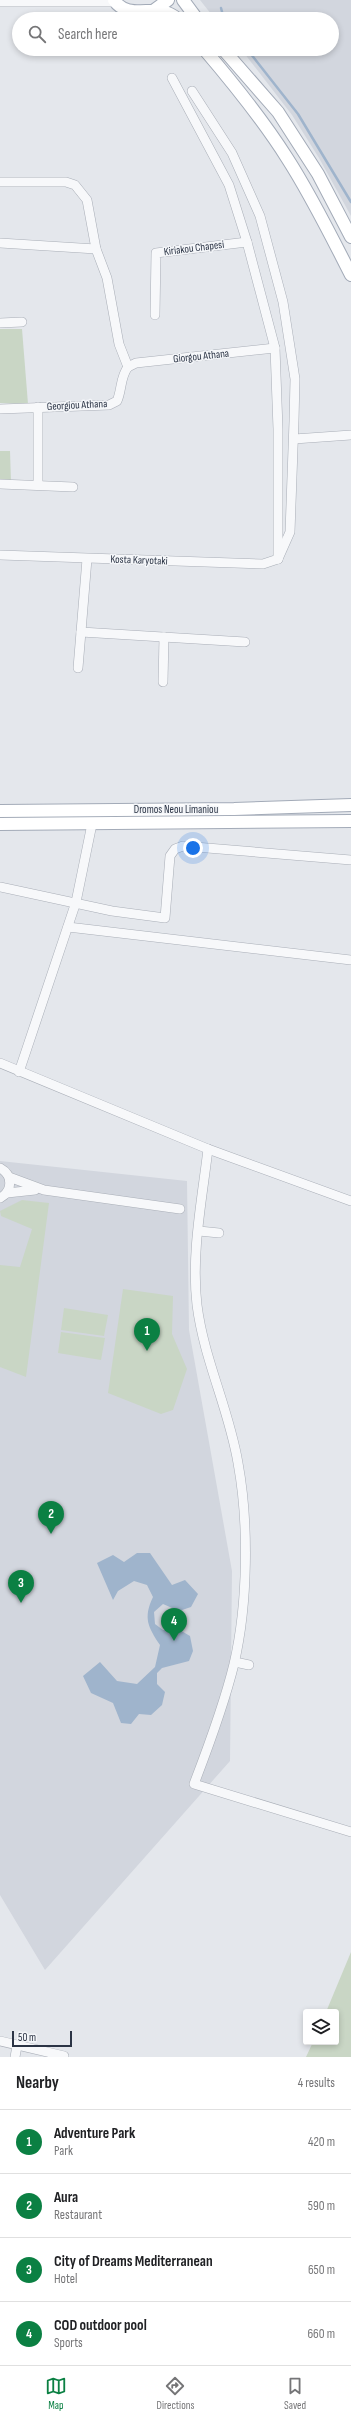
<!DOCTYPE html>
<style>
body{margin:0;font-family:"Sofia Sans Condensed",sans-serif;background:#f6f6f6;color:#202124}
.controls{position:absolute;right:12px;bottom:12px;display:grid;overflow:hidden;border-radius:4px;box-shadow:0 2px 6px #0003}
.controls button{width:36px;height:36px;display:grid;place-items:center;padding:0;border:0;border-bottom:1px solid #e0e0e0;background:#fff;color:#202124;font:20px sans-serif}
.scale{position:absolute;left:12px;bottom:10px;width:60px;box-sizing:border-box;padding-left:4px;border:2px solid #2b3445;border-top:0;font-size:11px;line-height:14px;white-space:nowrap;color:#2b3445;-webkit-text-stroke:3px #f4f6f9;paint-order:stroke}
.you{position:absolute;left:193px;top:848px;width:14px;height:14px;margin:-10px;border:3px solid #fff;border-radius:50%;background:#1a73e8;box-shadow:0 0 0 6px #1a73e833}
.badge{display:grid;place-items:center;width:26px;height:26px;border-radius:50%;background:#0b8043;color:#fff;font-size:13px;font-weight:700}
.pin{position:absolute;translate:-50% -33px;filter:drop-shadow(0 1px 2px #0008)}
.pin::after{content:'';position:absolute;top:21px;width:14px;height:12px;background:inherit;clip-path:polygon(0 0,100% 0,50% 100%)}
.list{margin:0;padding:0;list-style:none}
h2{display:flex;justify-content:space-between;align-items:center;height:52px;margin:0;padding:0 16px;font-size:17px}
h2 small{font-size:13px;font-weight:400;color:#757577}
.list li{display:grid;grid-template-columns:26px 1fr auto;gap:12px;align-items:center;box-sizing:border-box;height:64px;padding:0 16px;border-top:1px solid #e0e0e0}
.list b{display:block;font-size:15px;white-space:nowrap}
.list p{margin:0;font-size:13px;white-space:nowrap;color:#757577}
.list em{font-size:13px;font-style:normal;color:#757577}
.icon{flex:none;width:22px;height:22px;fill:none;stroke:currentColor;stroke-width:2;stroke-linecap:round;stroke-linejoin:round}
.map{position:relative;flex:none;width:351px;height:2057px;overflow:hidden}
.search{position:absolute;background:#fff;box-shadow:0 2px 6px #0003;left:12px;right:12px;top:12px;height:44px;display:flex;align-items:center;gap:10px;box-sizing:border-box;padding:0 14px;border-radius:22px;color:#757577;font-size:15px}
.sheet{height:308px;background:#fff}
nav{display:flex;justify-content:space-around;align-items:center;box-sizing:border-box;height:56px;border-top:1px solid #e0e0e0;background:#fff;font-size:11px;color:#757577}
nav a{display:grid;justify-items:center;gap:2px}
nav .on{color:#0b8043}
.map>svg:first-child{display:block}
.built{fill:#d2d6de}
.green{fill:#c9d6c5}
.water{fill:#9fb4cc}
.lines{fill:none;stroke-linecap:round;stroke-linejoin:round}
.stream{stroke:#9fb4cc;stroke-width:2.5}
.minor-casing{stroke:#a9aeb7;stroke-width:10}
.major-casing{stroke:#a3abb8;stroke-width:14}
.minor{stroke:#f7f8fa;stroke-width:9}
.major{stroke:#fff;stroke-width:12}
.labels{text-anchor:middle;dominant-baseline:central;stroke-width:3;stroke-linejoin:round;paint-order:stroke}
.street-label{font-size:11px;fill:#2b3445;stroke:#f4f6f9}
</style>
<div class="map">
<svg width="351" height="2057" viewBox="0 0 351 2057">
<rect width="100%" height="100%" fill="#e4e7ec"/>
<g class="built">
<polygon points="200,0 351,0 351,216 319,158 292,115 241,49 332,49 332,19 215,19"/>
<polygon points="0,1161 187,1181 189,1330 232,1571 230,1761 45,1970 0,1895"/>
</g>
<g class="green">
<polygon points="0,329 22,329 28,404 0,403"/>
<polygon points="0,451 10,451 11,483 0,483"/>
<polygon points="22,1200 49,1203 26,1377 0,1367 0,1265 20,1267 32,1229 1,1216 0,1211"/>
<polygon points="123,1289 173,1296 172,1334 187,1369 173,1410 161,1414 108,1393"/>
<polygon points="64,1308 108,1315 104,1336 61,1330"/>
<polygon points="61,1332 105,1338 101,1360 58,1353"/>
<polygon points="351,1952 351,2057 306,2057 313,2042 336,2042 336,2012 326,2012"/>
</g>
<path class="water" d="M137 1553H150L172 1585 185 1580 198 1594 191 1607 179 1611 163 1604 154 1612 155 1624 163 1630 178 1629 190 1636 193 1651 189 1661 162 1668 157 1673V1684L165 1692 162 1705 151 1715 139 1714 131 1724 121 1723 113 1703 91 1693 83 1676 100 1662 117 1681 137 1684 155 1667 160 1645C148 1627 143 1618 153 1597L147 1585 134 1581 118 1591 113 1600 97 1563 113 1555 124 1562Z"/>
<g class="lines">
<g class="stream">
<polyline points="221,8 224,19"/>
<polyline points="247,49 298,114 351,202"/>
</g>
<g class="minor-casing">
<g id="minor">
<polyline points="0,2 115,2"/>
<polyline points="172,78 229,185 247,242 275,348 278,429 278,559"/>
<polyline points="192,91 232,153 260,216 283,302 295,379 294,421 290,532 278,559"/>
<polyline points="0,182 66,182 75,185 87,200 96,249 107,278 119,344 128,367"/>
<polyline points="0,243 96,249"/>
<polyline points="155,315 156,253 247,242"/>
<polyline points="0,323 22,322"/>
<polyline points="128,367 136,363 275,348"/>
<polyline points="38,407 38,485"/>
<path d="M0 409 109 405 117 401C122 390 120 377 128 367"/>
<polyline points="294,439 351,435"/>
<polyline points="0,484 73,487"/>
<polyline points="0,555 263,564 278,559"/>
<polyline points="81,632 245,642"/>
<polyline points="78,668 87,559"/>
<polyline points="163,682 164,637"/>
<polyline points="0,887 112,911 165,918 170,856 175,849 183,846 351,860"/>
<polyline points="68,927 351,960"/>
<polyline points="0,1063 208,1149 351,1201"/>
<polyline points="19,1072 76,902 92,824"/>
<path d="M208 1149C202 1200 191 1254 197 1305 204 1360 229 1409 238 1463 249 1523 248 1604 234 1664 224 1705 209 1745 194 1784L351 1832"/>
<path d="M0 1168C13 1175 13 1191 0 1198"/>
<polyline points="9,1177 44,1190 180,1209"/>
<polyline points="7,1193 35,1190"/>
<polyline points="199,1231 219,1233"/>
<polyline points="235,1662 249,1665"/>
<polyline points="0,2041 64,2056"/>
<polyline points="15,2057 17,2046"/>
</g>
</g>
<g class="major-casing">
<g id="major">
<path d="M114 0C126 18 147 8 164 12 169 13 174 16 178 19"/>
<polyline points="183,0 197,19"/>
<polyline points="153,11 168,0"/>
<path d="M204 49C233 83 263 120 287 158 311 195 331 236 351 275"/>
<polyline points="223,49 278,112 318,174 351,237"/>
<polyline points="0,811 234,809 351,805"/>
<polyline points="0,824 351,821"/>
</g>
</g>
<use href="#minor" class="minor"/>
<use href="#major" class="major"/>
</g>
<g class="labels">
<g class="street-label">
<text transform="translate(194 248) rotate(-7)">Kiriakou Chapesi</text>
<text transform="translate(201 356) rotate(-6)">Giorgou Athana</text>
<text transform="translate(77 405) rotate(-3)">Georgiou Athana</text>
<text transform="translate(139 560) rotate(2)">Kosta Karyotaki</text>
<text x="176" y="809">Dromos Neou Limaniou</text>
</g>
</g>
</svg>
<div class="controls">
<button><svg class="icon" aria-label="layers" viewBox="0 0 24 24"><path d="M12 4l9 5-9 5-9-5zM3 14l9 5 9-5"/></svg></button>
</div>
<div class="scale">50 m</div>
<div class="you"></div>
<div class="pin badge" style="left:147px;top:1351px">1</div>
<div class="pin badge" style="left:51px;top:1534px">2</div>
<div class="pin badge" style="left:21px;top:1603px">3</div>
<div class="pin badge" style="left:174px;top:1641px">4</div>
<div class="search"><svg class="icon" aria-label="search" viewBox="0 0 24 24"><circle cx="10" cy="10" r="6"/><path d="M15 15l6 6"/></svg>Search here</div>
</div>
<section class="sheet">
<h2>Nearby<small>4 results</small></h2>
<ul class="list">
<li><span class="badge">1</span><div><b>Adventure Park</b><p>Park</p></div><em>420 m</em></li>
<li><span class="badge">2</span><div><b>Aura</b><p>Restaurant</p></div><em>590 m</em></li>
<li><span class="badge">3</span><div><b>City of Dreams Mediterranean</b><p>Hotel</p></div><em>650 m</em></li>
<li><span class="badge">4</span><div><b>COD outdoor pool</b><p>Sports</p></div><em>660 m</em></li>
</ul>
</section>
<nav>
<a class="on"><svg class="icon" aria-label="map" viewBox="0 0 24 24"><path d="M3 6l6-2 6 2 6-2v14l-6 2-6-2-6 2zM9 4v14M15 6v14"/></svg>Map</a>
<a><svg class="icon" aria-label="directions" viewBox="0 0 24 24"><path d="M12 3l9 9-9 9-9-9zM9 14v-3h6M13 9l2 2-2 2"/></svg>Directions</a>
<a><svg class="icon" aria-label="saved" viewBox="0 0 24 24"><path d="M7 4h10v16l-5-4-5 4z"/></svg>Saved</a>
</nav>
